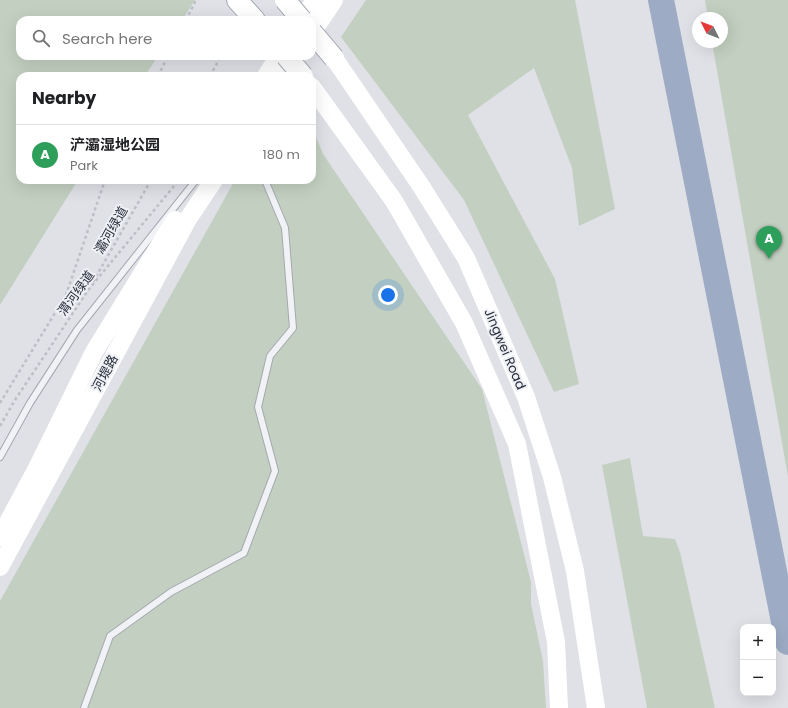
<!DOCTYPE html>
<meta charset="utf-8">
<style>
body{margin:0;font-family:Poppins,"Noto Sans SC",sans-serif;background:#f6f6f6;color:#202124}
.controls{position:absolute;right:12px;bottom:12px;display:grid;overflow:hidden;border-radius:8px;box-shadow:0 4px 16px #0002}
.controls button{width:36px;height:36px;display:grid;place-items:center;padding:0;border:0;border-bottom:1px solid #e0e0e0;background:#fff;color:#202124;font:20px sans-serif}
.compass{position:absolute;left:692px;top:12px;width:36px;height:36px;border-radius:50%;background:#fff;box-shadow:0 4px 16px #0002;rotate:312deg}
.you{position:absolute;left:388px;top:295px;width:14px;height:14px;margin:-10px;border:3px solid #fff;border-radius:50%;background:#1a73e8;box-shadow:0 0 0 6px #1a73e833}
.badge{display:grid;place-items:center;width:26px;height:26px;border-radius:50%;background:#c14f55;color:#fff;font-size:13px;font-weight:700}
.pin{position:absolute;translate:-50% -33px;filter:drop-shadow(0 1px 2px #0008)}
.pin::after{content:'';position:absolute;top:21px;width:14px;height:12px;background:inherit;clip-path:polygon(0 0,100% 0,50% 100%)}
.list{margin:0;padding:0;list-style:none}
h2{display:flex;justify-content:space-between;align-items:center;height:52px;margin:0;padding:0 16px;font-size:17px}
h2 small{font-size:13px;font-weight:400;color:#757577}
.list li{display:grid;grid-template-columns:26px 1fr auto;gap:12px;align-items:center;box-sizing:border-box;height:60px;padding:0 16px;border-top:1px solid #e0e0e0}
.list b{display:block;font-size:15px;white-space:nowrap}
.list p{margin:0;font-size:13px;white-space:nowrap;color:#757577}
.list em{font-size:13px;font-style:normal;color:#757577}
.icon{flex:none;width:22px;height:22px;fill:none;stroke:currentColor;stroke-width:2;stroke-linecap:round;stroke-linejoin:round}
.map{position:relative;flex:none;width:788px;height:708px;overflow:hidden}
.search{position:absolute;background:#fff;box-shadow:0 4px 16px #0002;left:16px;top:16px;width:300px;height:44px;display:flex;align-items:center;gap:10px;box-sizing:border-box;padding:0 14px;border-radius:12px;color:#757577;font-size:15px}
.panel{position:absolute;background:#fff;box-shadow:0 4px 16px #0002;left:16px;top:72px;width:300px;height:112px;border-radius:12px}
.map>svg:first-child{display:block}
.green{fill:#c3d0c1}
.lines{fill:none;stroke-linecap:round;stroke-linejoin:round}
.river{stroke:#9dacc4;stroke-width:26}
.service-casing{stroke:#a5a8b0;stroke-width:8}
.primary-casing{stroke:#9fa5b1;stroke-width:22}
.path{stroke:#bdbfc5;stroke-width:2.5;stroke-dasharray:3 3;stroke-linecap:butt}
.service{stroke:#f1f2f5;stroke-width:6}
.secondary{stroke:#fff;stroke-width:18}
.primary{stroke:#fff;stroke-width:20}
.primary-bridge-casing{stroke:#9fa5b1;stroke-width:22;stroke-linecap:butt}
.primary-bridge{stroke:#fff;stroke-width:20}
.labels{text-anchor:middle;dominant-baseline:central;stroke-width:4;stroke-linejoin:round;paint-order:stroke}
.street-label{font-size:13px;fill:#292e3c;stroke:#eef0f4}
</style>
<div class="map">
<svg width="788" height="708" viewBox="0 0 788 708">
<rect width="100%" height="100%" fill="#dfe1e7"/>
<g class="green">
<polygon points="0,0 195,0 182,20 20,20 20,56 158,56 145,76 20,76 20,180 78,180 0,305"/>
<polygon points="366,0 575,0 615,209 579,226 572,168 534,68 468,115 555,279 579,384 554,392 464,200 341,37"/>
<polygon points="705,0 788,0 788,477 712,42 722,42 722,18 708,18"/>
<polygon points="312,127 323,154 482,389 531,582 531,604 543,661 546,708 0,708 0,601 235,180 312,180"/>
<polygon points="630,458 643,536 675,539 680,552 715,708 647,708 602,465"/>
</g>
<g class="lines">
<polyline class="river" points="661,0 788,642"/>
<g class="service-casing">
<g id="service">
<polyline points="0,457 30,403 77,330 196,180"/>
<polyline points="84,708 110,636 171,592 244,553 275,471 258,407 270,356 293,328 285,228 265,180"/>
</g>
</g>
<g class="primary-casing">
<polyline id="primary" points="237,0 255,20"/>
</g>
<g class="path">
<polyline points="186,20 196,0"/>
<polyline points="158,76 168,56"/>
<polyline points="210,76 221,56"/>
<polyline points="93,282 151,180"/>
<polyline points="0,403 66,295 105,180"/>
<polyline points="0,426 15,400 89,289 179,180"/>
</g>
<use href="#service" class="service"/>
<g class="secondary">
<polyline points="302,20 315,0"/>
<polyline points="312,33 334,0"/>
<polyline points="334,58 421,186 466,258 526,397 552,477 575,571 596,708"/>
<polyline points="266,76 279,56"/>
<polyline points="284,76 297,56"/>
<polyline points="312,87 394,201 464,323 517,444 556,642 559,708"/>
<polyline points="0,537 37,468 94,352 175,220"/>
<polyline points="0,567 188,219 214,180"/>
</g>
<use href="#primary" class="primary"/>
<g class="primary-bridge-casing">
<g id="primary-bridge">
<polyline points="285,0 302,20"/>
<polyline points="312,32 334,58"/>
<polyline points="286,56 303,76"/>
</g>
</g>
<use href="#primary-bridge" class="primary-bridge"/>
</g>
<g class="labels">
<g class="street-label">
<text transform="translate(111 230) rotate(-60)">灞河绿道</text>
<text transform="translate(76 293) rotate(-54)">渭河绿道</text>
<text transform="translate(505 349) rotate(67)">Jingwei Road</text>
<text transform="translate(105 373) rotate(-62)">河堤路</text>
</g>
</g>
</svg>
<div class="controls">
<button>+</button>
<button>−</button>
</div>
<svg class="compass" viewBox="-18 -18 36 36"><path d="M0-13l5 13h-10z" fill="#e53935"/><path d="M0 13l5-13h-10z" fill="#757577"/></svg>
<div class="you"></div>
<div class="pin badge" style="left:769px;top:259px;background:#2e9e5b">A</div>
<div class="search"><svg class="icon" aria-label="search" viewBox="0 0 24 24"><circle cx="10" cy="10" r="6"/><path d="M15 15l6 6"/></svg>Search here</div>
<section class="panel">
<h2>Nearby<small></small></h2>
<ul class="list">
<li><span class="badge" style="background:#2e9e5b">A</span><div><b>浐灞湿地公园</b><p>Park</p></div><em>180 m</em></li>
</ul>
</section>
</div>
